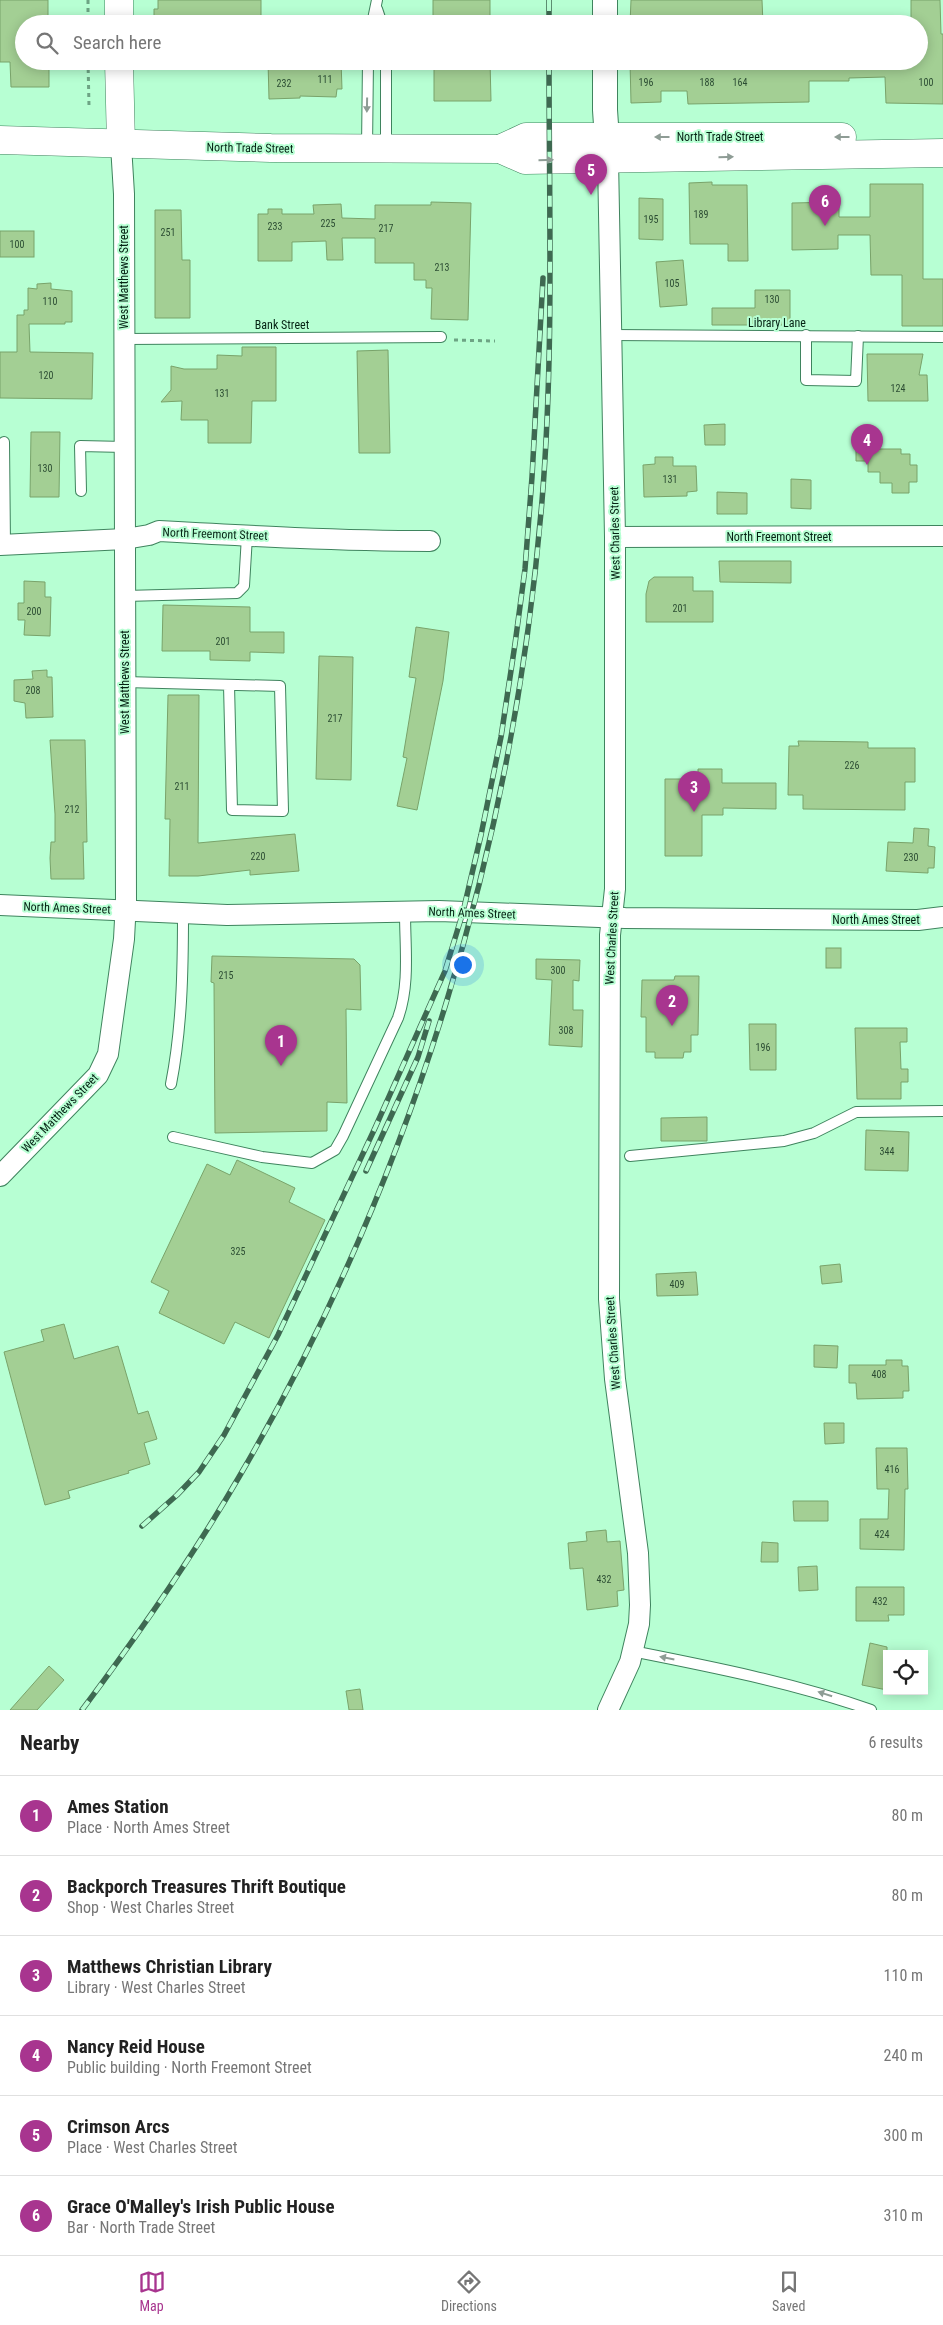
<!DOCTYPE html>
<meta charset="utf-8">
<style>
body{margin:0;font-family:"Roboto Condensed",sans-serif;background:#f2f2f2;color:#222}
.controls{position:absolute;right:15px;bottom:15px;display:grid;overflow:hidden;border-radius:0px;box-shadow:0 2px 12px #0003}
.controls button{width:45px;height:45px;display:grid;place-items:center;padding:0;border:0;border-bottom:1px solid #e0e0e0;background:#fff;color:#222;font:25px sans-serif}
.you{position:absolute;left:462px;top:964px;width:18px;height:18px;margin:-12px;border:4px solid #fff;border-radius:50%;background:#1a73e8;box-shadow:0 0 0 8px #1a73e833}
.badge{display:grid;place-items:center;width:32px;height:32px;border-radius:50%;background:#a8358f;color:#fff;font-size:16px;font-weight:700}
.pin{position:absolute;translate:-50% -41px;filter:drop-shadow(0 1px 2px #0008)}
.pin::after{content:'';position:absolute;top:26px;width:18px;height:15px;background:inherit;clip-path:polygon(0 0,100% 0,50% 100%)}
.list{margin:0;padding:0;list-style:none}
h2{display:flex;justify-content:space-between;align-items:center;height:65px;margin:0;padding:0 20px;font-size:21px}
h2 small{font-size:16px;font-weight:400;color:#767676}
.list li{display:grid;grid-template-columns:32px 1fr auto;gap:15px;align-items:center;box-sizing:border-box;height:80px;padding:0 20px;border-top:1px solid #e0e0e0}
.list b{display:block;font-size:19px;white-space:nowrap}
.list p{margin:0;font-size:16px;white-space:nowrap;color:#767676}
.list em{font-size:16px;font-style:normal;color:#767676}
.icon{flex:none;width:28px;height:28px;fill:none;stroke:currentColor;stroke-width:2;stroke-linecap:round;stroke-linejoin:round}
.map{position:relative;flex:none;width:943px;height:1710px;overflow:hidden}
.search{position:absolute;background:#fff;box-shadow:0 2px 12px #0003;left:15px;right:15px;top:15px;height:55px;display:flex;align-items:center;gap:12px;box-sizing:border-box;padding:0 18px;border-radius:28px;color:#767676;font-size:19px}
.sheet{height:545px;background:#fff}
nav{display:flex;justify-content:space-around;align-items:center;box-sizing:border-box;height:70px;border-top:1px solid #e0e0e0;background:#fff;font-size:14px;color:#767676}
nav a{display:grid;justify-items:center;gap:2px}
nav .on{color:#a8358f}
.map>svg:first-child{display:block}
.building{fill:#a3cf94;stroke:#79a36a}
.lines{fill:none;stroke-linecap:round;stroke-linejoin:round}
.service-casing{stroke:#3f845e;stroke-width:12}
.minor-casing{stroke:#3f845e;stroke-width:22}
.tertiary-casing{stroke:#3f845e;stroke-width:26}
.secondary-casing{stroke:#3f845e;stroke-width:29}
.path{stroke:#6da484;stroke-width:3;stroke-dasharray:4 4;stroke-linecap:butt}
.service{stroke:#fff;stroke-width:10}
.minor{stroke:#fff;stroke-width:20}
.tertiary{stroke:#fff;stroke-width:24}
.secondary{stroke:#fff;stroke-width:28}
.rail-casing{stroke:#3e6951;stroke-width:5.5}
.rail{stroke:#b7ffd3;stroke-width:4;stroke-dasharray:11;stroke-linecap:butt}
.oneway{fill:#8e9c95}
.labels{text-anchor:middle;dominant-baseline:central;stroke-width:4;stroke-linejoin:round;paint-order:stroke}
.number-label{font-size:10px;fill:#2c4d33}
.street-label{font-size:12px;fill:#042213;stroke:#b7ffd3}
</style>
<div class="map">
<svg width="943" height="1710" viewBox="0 0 943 1710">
<rect width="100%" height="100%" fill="#b7ffd3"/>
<g class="building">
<polygon points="0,0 48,0 48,24 24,24 24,61 49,61 49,87 11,87 10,62 0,62"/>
<polygon points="158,0 261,0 261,24 154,24 154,9 158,9"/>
<rect x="433" y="0" width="57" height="24"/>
<polygon points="631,0 762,0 763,24 713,24 713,21 630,24"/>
<polygon points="911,0 940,0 941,34 943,34 943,104 886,103 885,77 849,78 849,81 809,81 809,102 688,104 687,91 661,91 661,102 631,103 630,61 919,61 919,24 911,24"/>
<polygon points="268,61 341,61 342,89 337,89 336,97 300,96 300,98 269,99"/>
<polygon points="434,61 490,61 491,101 434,101"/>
<polygon points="712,182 712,185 747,185 748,261 728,261 728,244 690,244 689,183"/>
<polygon points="870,184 923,184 923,279 943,279 943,326 902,326 902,275 871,275 870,235 838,235 838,249 792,250 792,203 839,202 839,217 870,217"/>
<polygon points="639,198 663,199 663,240 639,239"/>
<polygon points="431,202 471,203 468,320 431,319 432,288 426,288 426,280 414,280 414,263 375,263 375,238 342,238 343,260 327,260 326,241 292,242 292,261 258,261 258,214 268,214 268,209 282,209 282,214 314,214 313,205 341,204 342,218 375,219 375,205 431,205"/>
<polygon points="155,210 181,210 182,260 190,260 190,318 155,318"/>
<rect x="0" y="231" width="34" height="26"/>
<polygon points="683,260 687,305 660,307 656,262"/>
<polygon points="51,283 51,289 72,291 72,322 65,322 65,324 29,324 30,352 93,353 92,399 0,398 0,352 17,352 17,315 24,315 24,310 28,310 28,288 37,289 37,284"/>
<polygon points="755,290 790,290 790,325 712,325 712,308 755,308"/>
<polygon points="242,347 276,347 276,401 252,401 251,443 208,443 208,420 181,420 182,401 161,402 171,390 171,366 184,369 217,369 217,355 242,356"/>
<polygon points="388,350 390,453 359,453 357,351"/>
<polygon points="867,354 923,354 919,375 927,375 928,401 868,401"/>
<polygon points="725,424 725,445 705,445 704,425"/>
<polygon points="31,432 60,432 59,497 30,497"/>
<polygon points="856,445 875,445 875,449 901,449 901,454 910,454 910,465 917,465 917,482 909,482 909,493 892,493 892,483 880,483 880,472 868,472 868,461 856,461"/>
<polygon points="655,457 673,457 673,466 696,466 697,491 687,492 687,496 644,497 643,465 655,464"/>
<polygon points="791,479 811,480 811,509 791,508"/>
<polygon points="717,492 747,493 747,514 717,514"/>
<polygon points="719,561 791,561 791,583 720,582"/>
<polygon points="654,577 693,577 693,591 713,591 713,622 646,622 646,594 649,581"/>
<polygon points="24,581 45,582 45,597 51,597 50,636 24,635 25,620 18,620 18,603 24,603"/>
<polygon points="163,605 250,607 250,632 284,632 284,653 250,652 250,661 210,660 210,651 162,651"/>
<polygon points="416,627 449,632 443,681 417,810 397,806 407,758 403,757 416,678 409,677"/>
<polygon points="319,656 353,657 351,780 316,779"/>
<polygon points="47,670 47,677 52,677 53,717 26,718 25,703 14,701 14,680 33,679 32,671"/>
<polygon points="168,695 199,695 198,843 295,834 299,871 250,875 250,870 198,876 169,876 170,819 165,819"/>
<polygon points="50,740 85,740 87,842 83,842 84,879 51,879 50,858 51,842 55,842 55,814"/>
<polygon points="798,741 868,742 868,748 915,748 915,782 905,782 905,810 803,809 803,795 788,795 789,746 799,746"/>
<polygon points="698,769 722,769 722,783 776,783 776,809 723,808 723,815 702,815 702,856 665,856 665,779 698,779"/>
<polygon points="914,828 929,829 928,846 935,847 934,868 928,868 928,873 886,871 888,842 913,843"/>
<rect x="826" y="948" width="15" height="20"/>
<polygon points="212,956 354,959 360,965 361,1010 346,1009 347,1103 327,1102 327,1131 215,1133 214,983 211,982"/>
<polygon points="536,959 580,960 579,981 573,980 573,1010 583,1010 582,1047 549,1045 552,980 536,979"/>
<polygon points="675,976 699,976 698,1035 691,1035 691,1052 684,1052 683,1058 655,1058 655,1052 646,1052 646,1017 641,1017 642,980 674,980"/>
<polygon points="749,1024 776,1024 776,1070 750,1070"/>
<polygon points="855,1028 907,1028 907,1042 900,1042 901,1069 908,1069 908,1082 901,1082 901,1099 857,1099"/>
<polygon points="707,1117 707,1141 661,1141 661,1118"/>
<polygon points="866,1130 909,1132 908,1171 865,1170"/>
<polygon points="237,1160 295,1188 289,1202 325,1220 269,1338 235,1322 224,1344 159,1313 169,1291 151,1282 207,1164 230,1175"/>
<polygon points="840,1264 842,1282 822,1284 820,1266"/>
<polygon points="696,1272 698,1295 657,1296 656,1274"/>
<polygon points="64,1324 74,1359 118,1346 138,1414 148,1411 157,1439 144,1443 150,1464 128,1471 129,1473 68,1491 70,1498 45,1505 4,1352 44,1341 41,1330"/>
<polygon points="814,1345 838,1346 837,1368 814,1367"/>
<polygon points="886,1360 902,1360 902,1366 908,1366 909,1391 903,1391 903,1398 857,1399 856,1383 849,1383 849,1365 886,1365"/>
<polygon points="824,1423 844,1423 844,1443 825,1444"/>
<polygon points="876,1448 907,1448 908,1489 905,1489 904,1550 860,1549 860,1519 888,1519 889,1489 877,1489"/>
<polygon points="793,1501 828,1501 828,1521 794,1521"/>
<polygon points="606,1530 607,1542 620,1541 624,1590 617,1591 618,1606 587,1610 583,1568 570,1569 568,1543 587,1541 586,1532"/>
<polygon points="762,1542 778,1543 778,1562 761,1562"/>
<polygon points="817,1566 818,1590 799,1591 798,1567"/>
<polygon points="856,1587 904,1587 904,1615 888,1615 889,1621 856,1621"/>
<polygon points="870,1643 887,1647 887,1690 862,1685"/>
<polygon points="49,1666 64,1680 37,1710 10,1710"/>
<polygon points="360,1689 363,1710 349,1710 346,1691"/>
</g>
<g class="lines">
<g class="service-casing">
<g id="service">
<polyline points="377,9 382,24"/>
<polyline points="372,24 377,0"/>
<polyline points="386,147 386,61"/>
<polyline points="367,148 368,61"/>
<polyline points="611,335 943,337"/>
<polyline points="806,335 806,380 856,381 858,336"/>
<polyline points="124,339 441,337"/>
<polyline points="4,442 5,545"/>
<polyline points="81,491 80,446 125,447"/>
<polyline points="125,596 237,593 244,586 247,536"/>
<polyline points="125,682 280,686 283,811 232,810 229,685"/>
<path d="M171 1084C182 1028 183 970 183 913"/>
<path d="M173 1137 262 1157 312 1163 335 1150 343 1136 398 1018C410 984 405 948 405 912"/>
<polyline points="630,1156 784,1141 814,1133 856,1112 943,1111"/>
<path d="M632 1651C713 1667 794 1683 871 1710"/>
</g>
</g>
<g class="minor-casing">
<g id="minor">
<polyline points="615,537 943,536"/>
<path d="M0 545 125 539 149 535 159 531C249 536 340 541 430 541"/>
<polyline points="0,905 227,915 439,911 625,918 918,920 943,917"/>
<polyline points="0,1176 98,1075 108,1054 124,939 126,901 124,194 121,145"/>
<polyline points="608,1710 630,1662 639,1624 640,1605 638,1553 615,1379 609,1299 610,935 615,889 615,537 608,159"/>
</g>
</g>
<g class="tertiary-casing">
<g id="tertiary">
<polyline points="605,24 605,0"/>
<polyline points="605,61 605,110 608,154"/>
</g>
</g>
<g class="secondary-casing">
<g id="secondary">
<polyline points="119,24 119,0"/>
<polyline points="119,61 121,145"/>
<polyline points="0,140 271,148 500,149 525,160 943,153"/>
<polyline points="500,149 526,137 842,137"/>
</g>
</g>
<g class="path">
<polyline points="88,0 88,24"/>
<polyline points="88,61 89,106"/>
<polyline points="454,340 495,341"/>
</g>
<use href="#service" class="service"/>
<use href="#minor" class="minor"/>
<use href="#tertiary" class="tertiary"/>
<use href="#secondary" class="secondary"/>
<g class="rail-casing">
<g id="rail">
<polyline points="549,0 549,24"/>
<polyline points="366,1171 418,1057 429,1021"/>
<polyline points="142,1526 177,1495 199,1472 224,1435 278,1335 375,1128 445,971 463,912 481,835 501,737 515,644 525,569 532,477 543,278"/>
<path d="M82 1710C138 1635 192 1558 239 1477 413 1179 514 844 542 501 554 355 549 208 549 61"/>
</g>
</g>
<use href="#rail" class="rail"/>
</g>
<defs><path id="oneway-solid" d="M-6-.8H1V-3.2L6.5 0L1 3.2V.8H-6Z" transform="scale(1.25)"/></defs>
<g class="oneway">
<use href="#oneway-solid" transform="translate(367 105) rotate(91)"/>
<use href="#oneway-solid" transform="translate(662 137) rotate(180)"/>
<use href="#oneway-solid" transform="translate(842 137) rotate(-180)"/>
<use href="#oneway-solid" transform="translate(726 157) rotate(-1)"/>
<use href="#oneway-solid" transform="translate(546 160) rotate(-1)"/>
<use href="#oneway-solid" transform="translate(667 1658) rotate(-169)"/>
<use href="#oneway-solid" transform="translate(825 1694) rotate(-162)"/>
</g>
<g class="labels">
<g class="number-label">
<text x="325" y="79">111</text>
<text x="646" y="82">196</text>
<text x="707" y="82">188</text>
<text x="740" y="82">164</text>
<text x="926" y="82">100</text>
<text x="284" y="83">232</text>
<text x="701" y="214">189</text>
<text x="651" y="219">195</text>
<text x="328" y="223">225</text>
<text x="275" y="226">233</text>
<text x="386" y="228">217</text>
<text x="168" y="232">251</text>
<text x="17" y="244">100</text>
<text x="442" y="267">213</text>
<text x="672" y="283">105</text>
<text x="772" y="299">130</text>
<text x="50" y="301">110</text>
<text x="46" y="375">120</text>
<text x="898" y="388">124</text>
<text x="222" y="393">131</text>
<text x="45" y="468">130</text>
<text x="670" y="479">131</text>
<text x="680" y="608">201</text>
<text x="34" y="611">200</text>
<text x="223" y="641">201</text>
<text x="33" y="690">208</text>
<text x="335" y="718">217</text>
<text x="852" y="765">226</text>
<text x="182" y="786">211</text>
<text x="72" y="809">212</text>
<text x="258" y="856">220</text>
<text x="911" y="857">230</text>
<text x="558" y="970">300</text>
<text x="226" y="975">215</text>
<text x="566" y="1030">308</text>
<text x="763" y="1047">196</text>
<text x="887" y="1151">344</text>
<text x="238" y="1251">325</text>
<text x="677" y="1284">409</text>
<text x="879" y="1374">408</text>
<text x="892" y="1469">416</text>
<text x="882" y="1534">424</text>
<text x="604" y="1579">432</text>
<text x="880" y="1601">432</text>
</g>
<g class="street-label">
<text x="720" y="137">North Trade Street</text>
<text transform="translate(250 148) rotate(1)">North Trade Street</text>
<text transform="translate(124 277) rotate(-90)">West Matthews Street</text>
<text x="777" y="323">Library Lane</text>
<text x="282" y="325">Bank Street</text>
<text transform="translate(615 533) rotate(-91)">West Charles Street</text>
<text transform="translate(215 534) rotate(2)">North Freemont Street</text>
<text x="779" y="537">North Freemont Street</text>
<text transform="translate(125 682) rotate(-90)">West Matthews Street</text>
<text transform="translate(67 908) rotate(2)">North Ames Street</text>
<text transform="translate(472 913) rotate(2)">North Ames Street</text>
<text x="876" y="920">North Ames Street</text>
<text transform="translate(612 938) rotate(-87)">West Charles Street</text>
<text transform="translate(60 1113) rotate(-46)">West Matthews Street</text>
<text transform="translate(613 1343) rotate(-94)">West Charles Street</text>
</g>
</g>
</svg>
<div class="controls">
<button><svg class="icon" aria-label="locate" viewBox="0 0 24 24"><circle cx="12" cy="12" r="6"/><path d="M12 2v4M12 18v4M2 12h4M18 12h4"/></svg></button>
</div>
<div class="you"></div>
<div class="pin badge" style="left:281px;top:1066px">1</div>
<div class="pin badge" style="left:672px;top:1026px">2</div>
<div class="pin badge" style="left:694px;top:812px">3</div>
<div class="pin badge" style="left:867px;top:465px">4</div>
<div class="pin badge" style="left:591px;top:195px">5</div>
<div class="pin badge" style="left:825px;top:226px">6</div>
<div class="search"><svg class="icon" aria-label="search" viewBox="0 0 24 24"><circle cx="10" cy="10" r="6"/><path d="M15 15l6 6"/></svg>Search here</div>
</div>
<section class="sheet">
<h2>Nearby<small>6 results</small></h2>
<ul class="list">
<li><span class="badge">1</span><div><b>Ames Station</b><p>Place · North Ames Street</p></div><em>80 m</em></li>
<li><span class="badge">2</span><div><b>Backporch Treasures Thrift Boutique</b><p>Shop · West Charles Street</p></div><em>80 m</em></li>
<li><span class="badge">3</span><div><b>Matthews Christian Library</b><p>Library · West Charles Street</p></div><em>110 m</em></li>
<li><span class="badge">4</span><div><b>Nancy Reid House</b><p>Public building · North Freemont Street</p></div><em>240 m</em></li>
<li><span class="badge">5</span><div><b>Crimson Arcs</b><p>Place · West Charles Street</p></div><em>300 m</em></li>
<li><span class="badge">6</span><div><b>Grace O'Malley's Irish Public House</b><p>Bar · North Trade Street</p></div><em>310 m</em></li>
</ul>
</section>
<nav>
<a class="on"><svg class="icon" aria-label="map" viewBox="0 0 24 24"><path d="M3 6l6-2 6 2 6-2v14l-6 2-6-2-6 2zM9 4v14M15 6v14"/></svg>Map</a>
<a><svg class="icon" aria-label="directions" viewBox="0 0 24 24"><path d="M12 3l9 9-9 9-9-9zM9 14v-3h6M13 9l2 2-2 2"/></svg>Directions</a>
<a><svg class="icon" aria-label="saved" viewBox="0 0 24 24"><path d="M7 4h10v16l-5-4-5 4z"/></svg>Saved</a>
</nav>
